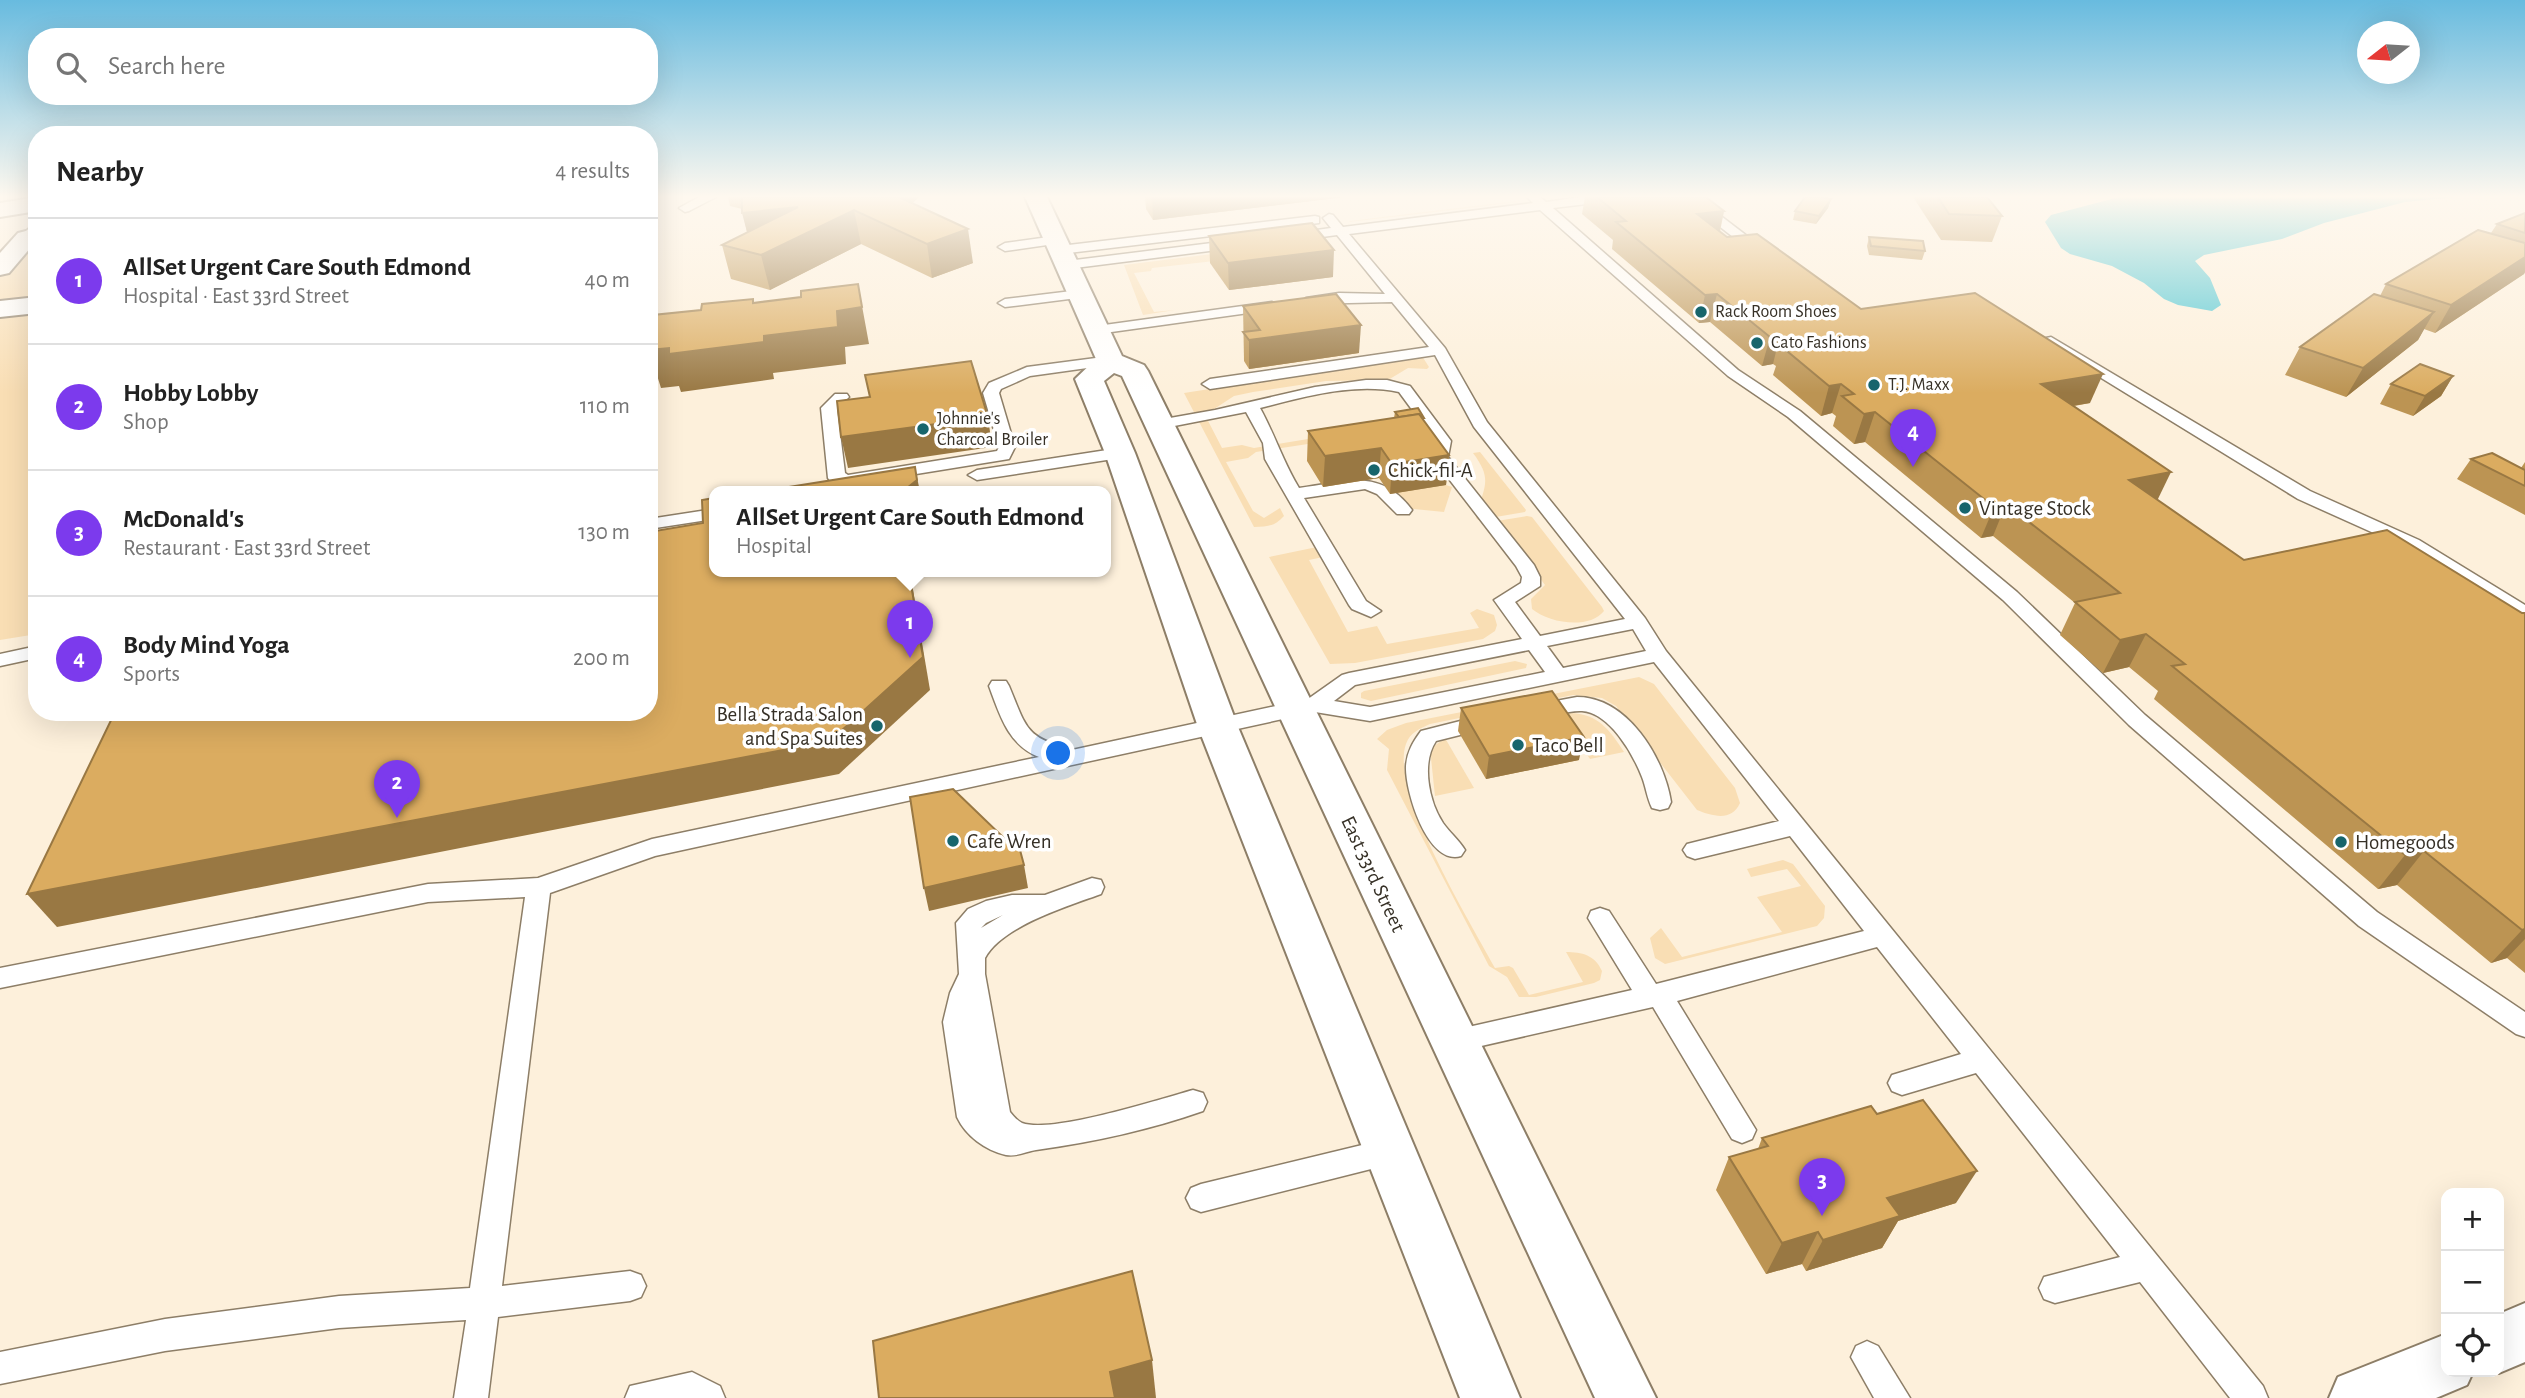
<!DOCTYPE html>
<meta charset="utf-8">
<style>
body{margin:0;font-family:"Alegreya Sans",sans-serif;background:#f6f6f6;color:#222}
.controls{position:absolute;right:21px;bottom:21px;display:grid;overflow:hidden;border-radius:14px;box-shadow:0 7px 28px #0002}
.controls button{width:63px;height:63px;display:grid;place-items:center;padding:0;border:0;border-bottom:2px solid #e0e0e0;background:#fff;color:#222;font:35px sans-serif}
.compass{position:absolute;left:2357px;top:21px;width:63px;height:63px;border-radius:50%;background:#fff;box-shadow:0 7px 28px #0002;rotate:253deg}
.you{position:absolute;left:1059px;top:754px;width:24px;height:24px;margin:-18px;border:5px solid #fff;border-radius:50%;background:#1a73e8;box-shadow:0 0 0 10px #1a73e833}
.badge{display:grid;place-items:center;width:46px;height:46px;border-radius:50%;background:#7c3aed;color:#fff;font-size:23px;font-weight:700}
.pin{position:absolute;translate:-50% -58px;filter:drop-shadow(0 2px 4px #0008)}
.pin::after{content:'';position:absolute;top:37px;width:24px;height:21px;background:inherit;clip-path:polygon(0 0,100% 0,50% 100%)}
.popup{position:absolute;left:709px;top:486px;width:402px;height:91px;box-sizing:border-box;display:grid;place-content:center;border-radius:14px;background:#fff;filter:drop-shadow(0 2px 5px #0005);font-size:23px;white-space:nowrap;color:#767676}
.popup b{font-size:26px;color:#222}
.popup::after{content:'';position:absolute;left:50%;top:100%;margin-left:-14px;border:14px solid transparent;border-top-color:#fff}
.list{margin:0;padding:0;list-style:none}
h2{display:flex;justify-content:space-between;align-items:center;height:91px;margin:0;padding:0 28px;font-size:30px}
h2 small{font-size:23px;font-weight:400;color:#767676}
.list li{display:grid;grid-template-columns:46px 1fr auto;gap:21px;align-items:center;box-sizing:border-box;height:126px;padding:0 28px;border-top:2px solid #e0e0e0}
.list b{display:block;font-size:26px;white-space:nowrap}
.list p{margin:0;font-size:23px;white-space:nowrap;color:#767676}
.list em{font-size:23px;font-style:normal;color:#767676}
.icon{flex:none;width:38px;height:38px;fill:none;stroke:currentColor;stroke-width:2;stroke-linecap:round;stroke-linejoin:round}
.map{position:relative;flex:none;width:2525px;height:1398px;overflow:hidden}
.search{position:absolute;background:#fff;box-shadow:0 7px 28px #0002;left:28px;top:28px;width:630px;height:77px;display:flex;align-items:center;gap:18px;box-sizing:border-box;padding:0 24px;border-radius:28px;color:#767676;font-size:26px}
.panel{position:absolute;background:#fff;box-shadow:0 7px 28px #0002;left:28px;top:126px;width:630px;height:595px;border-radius:28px}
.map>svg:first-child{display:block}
.green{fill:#f9deb4}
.water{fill:#49c5d2}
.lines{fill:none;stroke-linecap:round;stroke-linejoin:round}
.service-casing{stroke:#8d7e67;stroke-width:3}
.minor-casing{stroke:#8d7e67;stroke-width:4}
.secondary-casing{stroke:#8d7e67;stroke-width:4}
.service{fill:#fff;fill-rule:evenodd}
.minor{fill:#fff;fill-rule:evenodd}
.secondary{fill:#fff;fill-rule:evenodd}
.wall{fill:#bc9453}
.shaded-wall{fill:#997843}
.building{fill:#dbac60;stroke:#997843;stroke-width:2}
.poi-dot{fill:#17656c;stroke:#fff;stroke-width:2.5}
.labels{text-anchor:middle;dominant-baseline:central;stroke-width:7;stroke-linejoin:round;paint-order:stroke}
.far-poi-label{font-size:18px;fill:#363026;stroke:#fff;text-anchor:start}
.poi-label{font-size:21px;fill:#363026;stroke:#fff;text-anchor:start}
.street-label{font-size:21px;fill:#363026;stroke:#fff}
</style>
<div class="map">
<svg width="2525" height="1398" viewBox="0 0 2525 1398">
<rect width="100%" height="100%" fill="#fdf0db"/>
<g class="green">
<polygon points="1515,201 1521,202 1349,222 1350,221"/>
<polygon points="1308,242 1311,250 1152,268 1151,271 1134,273 1154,312 1175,310 1143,315 1124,265"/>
<polygon points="37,253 37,634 0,640 0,256"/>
<path d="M1422 356 1429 367 1427 369 1408 368 1388 380 1326 381 1253 392 1234 396 1205 415 1222 448 1242 445 1254 448 1375 428 1400 430 1256 452 1248 458 1226 462 1253 511 1264 518 1280 508 1284 516C1275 526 1268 527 1254 527L1184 393Z"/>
<path d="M1480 452 1526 510 1525 512 1478 520 1476 518C1483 487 1494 481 1473 453Z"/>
<polygon points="1446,485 1452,487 1444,512 1394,507 1390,494"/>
<path d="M1527 516 1532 517 1602 607 1604 611C1589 630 1549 623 1532 609L1531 599 1545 585 1497 521Z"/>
<polygon points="1317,547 1328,556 1309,560 1348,632 1377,626 1387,644 1479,628 1470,613 1477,609 1494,615 1497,625 1495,631 1483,639 1355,663 1330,664 1269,557"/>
<polygon points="1515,661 1527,664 1526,668 1371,701 1361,698 1361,693 1364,691"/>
<path d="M1639 677 1654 684 1735 788 1740 803C1732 822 1712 816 1697 810L1616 706 1602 698 1573 695 1430 724C1420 729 1410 732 1406 744 1389 790 1471 923 1495 968L1509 966 1513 968 1529 995 1583 982 1566 952C1582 952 1595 955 1602 971L1600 980 1594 983 1536 997H1519L1507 977 1489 966 1387 770 1389 749 1377 739 1387 730 1406 723Z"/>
<path d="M1570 713C1598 714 1609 729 1624 752L1590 759 1560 715Z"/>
<polygon points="1445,738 1474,788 1435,796 1430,749"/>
<polygon points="1783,860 1793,864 1825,906 1824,918 1817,926 1665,964 1655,958 1650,938 1661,928 1682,957 1782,932 1757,897 1801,886 1787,869 1751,877 1747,869"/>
</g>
<polygon class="water" points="2119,197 2456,197 2405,202 2324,223 2282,239 2204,255 2195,261 2210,278 2221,305 2212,311 2178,305 2164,299 2144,283 2112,266 2070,254 2061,248 2045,222 2051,215"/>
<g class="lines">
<g class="service-casing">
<g id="service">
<polygon points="699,197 716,197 689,211 685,212 679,208"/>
<path d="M1527 197H1540L1546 202 1581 197H1618L1612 201 1553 208 1738 370 1800 411 2017 592 2145 715 2377 912 2525 1012V1037L2516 1034 2359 926 2129 725 2003 600 1788 417 1728 376 1540 210 1349 234 1445 348 1487 422 1645 618 1666 651 2263 1386 2268 1398H2230L2140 1282 2055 1303 2044 1299 2039 1288 2044 1277 2120 1257 1976 1073 1902 1095 1892 1091 1888 1083 1892 1075 1961 1054 1877 947 1677 1001 1756 1130 1752 1139 1742 1143 1732 1139 1653 1007 1455 1052 1445 1049 1442 1041 1445 1033 1455 1030 1632 990 1588 918 1591 911 1600 908 1609 911 1656 984 1864 931 1790 836 1695 859 1687 856 1683 850 1687 844 1779 821 1654 662 1370 721 1315 712 655 856 550 893 502 1286 630 1271 641 1275 646 1286 641 1297 630 1301 498 1317 488 1398H454L466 1320 339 1328 165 1351 0 1384V1352L165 1319 339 1296 470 1288 525 897 428 902 0 988V968L428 884 538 878 652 839 1039 757C1008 745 1000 715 989 686L992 681H1006L1009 686C1027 729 1025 737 1072 750L1308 699 1342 675 1349 673 1522 639 1494 600 1521 583 1522 577 1516 566 1432 457 1435 441 1399 392C1354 382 1303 397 1260 408 1275 435 1283 462 1299 488 1345 482 1380 467 1412 510L1409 514H1397L1377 494 1365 489 1304 498 1366 601 1381 611 1371 617 1352 609 1349 605 1265 459 1263 443 1246 412 1159 429 1153 427 1151 424 1153 421 1215 410 1315 387 1366 380H1387L1410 386 1451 441 1448 457 1534 565 1540 577V586L1515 602 1540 636 1625 619 1474 427 1435 355 1210 389 1202 384 1210 379 1429 347 1392 302 1306 304V298L1339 293 1385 294 1337 235 1292 241 1287 240V234L1331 228 1323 218 1329 214 1333 215 1343 227 1533 203ZM1633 629 1646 651 1563 668 1547 646ZM1529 650 1545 672 1370 707 1334 701 1355 685Z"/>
<polygon points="1682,197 1696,197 1768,252 1761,256 1756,255"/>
<polygon points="1315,216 1319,217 1319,223 1060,254 1053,250 1060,246"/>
<polygon points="37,222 37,234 31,241 21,241 21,235"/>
<polygon points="1056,236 1061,237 1061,243 1005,251 998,247 1005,243"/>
<polygon points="1236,240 1243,244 1241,247 1067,269 1060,265 1067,261"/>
<polygon points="1080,290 1087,294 1085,297 1005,307 998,303 1005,299"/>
<polygon points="1272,302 1279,306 1277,309 1097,334 1090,330 1097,326"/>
<polygon points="2051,337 2310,491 2419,540 2525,605 2525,619 2407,548 2298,499 2046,344 2044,341 2046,338"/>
<polygon points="1111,356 1116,358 1119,361 1116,364 1030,376 1001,389 999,393 1015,447 1009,459 848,485 831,482 828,478 821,408 835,394 847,394 849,397 837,409 845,473 848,475 997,451 999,447 983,393 989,383 1027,367"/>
<polygon points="1120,448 1126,449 1128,453 1126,457 977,480 968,475 977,470"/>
<polygon points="714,509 714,519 649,529 649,519"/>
<polygon points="37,646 37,658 0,666 0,654"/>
<path d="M1577 697C1627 697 1664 757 1671 802L1668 808 1660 810 1652 808C1647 798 1646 787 1642 777 1633 754 1610 713 1582 711 1564 710 1546 721 1529 716L1525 711 1529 706Z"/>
<path d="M1484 715 1492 717 1495 722 1492 727 1436 741C1421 763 1429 802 1443 823 1450 833 1459 840 1465 850L1461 856C1428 866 1405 792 1406 766 1407 752 1413 742 1421 731Z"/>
<path d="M1092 878 1101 880 1104 887 1101 894C1068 906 1002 926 985 958V974L1010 1112C1013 1116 1018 1121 1022 1123 1052 1134 1160 1099 1193 1090L1203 1093 1207 1102 1203 1111C1149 1130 1093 1142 1036 1150 1027 1151 1018 1157 1006 1155 985 1150 966 1136 957 1117L943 1022 950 993 959 974 956 923 968 909 986 901 1012 895H1045ZM1003 915 981 928 986 923Z"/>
<polygon points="1391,1138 1401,1142 1405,1151 1401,1160 1391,1164 1201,1212 1191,1208 1186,1198 1191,1188 1201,1184"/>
<polygon points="1867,1341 1878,1346 1910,1398 1874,1398 1851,1357 1856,1346"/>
<polygon points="692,1372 720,1386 725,1398 625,1398 630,1386"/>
</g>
</g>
<g class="minor-casing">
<g id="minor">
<polygon points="37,197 37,211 0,217 0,203"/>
<polygon points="26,231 34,233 37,240 9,273 0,275 0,253 18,233"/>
<polygon points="37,297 37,313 0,317 0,301"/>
<polygon points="2525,1303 2525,1362 2499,1373 2499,1314"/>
<polygon points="2446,1334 2446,1372 2473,1372 2467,1385 2436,1398 2329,1398 2338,1377"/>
</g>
</g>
<g class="secondary-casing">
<polygon id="secondary" points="1025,197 1047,197 1122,356 1144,365 1148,371 1656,1398 1595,1398 1122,376 1114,373 1104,381 1135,453 1238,727 1520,1398 1460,1398 1198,727 1105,453 1075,379 1096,359"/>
</g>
<use href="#service" class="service"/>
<use href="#minor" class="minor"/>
<use href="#secondary" class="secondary"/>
</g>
<g class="wall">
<polygon points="728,197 919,197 912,203 973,263 932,278 861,244 770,290 731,279 722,245 747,232 742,209 730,206"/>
<polygon points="1145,197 1345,197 1153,220 1146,209"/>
<polygon points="1585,197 1706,197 1724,211 1720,232 1727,237 1861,309 2090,403 2074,406 2157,500 2244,560 2522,613 2525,613 2525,973 2507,958 2491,963 2397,885 2378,889 2154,699 2158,691 2129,667 2103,673 2060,635 2075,603 1993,536 1981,538 1865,442 1854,444 1833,426 1836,416 1832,413 1821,416 1773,375 1776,366 1773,364 1762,366 1710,322 1699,323 1612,249 1613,240 1582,214"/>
<polygon points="1913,197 1987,197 2002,216 1992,242 1941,240"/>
<polygon points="1831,199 1828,208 1816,224 1793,220 1795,211"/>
<polygon points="2525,213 2525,272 2524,274 2435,333 2424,329 2418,340 2346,397 2285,375 2300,347 2380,296 2386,284 2491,233 2497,224"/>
<polygon points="1209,236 1333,277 1229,290 1210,263"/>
<polygon points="1869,237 1925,251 1922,260 1869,255 1867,246"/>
<polygon points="1243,306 1359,353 1249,369 1244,361"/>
<polygon points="2453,376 2441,396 2413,416 2380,404 2391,384"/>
<polygon points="1395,412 1424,421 1449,455 1446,485 1390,494 1379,478 1323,487 1307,461 1308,431 1394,418"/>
<polygon points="2471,459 2521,468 2525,462 2525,515 2457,479"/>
<polygon points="1461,708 1579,760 1486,779 1458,731"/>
<polygon points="1877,1114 1956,1203 1898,1221 1882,1248 1806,1271 1802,1264 1766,1274 1716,1190 1729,1157 1758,1149 1762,1138"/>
</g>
<g class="shaded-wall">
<polygon points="897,197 919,197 904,211"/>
<polygon points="1152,197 1345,197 1153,220"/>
<polygon points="1831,199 1828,208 1816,224 1819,216"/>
<polygon points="798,207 854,210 861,244 770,290 761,255 751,247 742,213"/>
<polygon points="1724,211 1718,237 1697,214"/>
<polygon points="968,229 973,263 932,278 927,244"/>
<polygon points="1334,250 1333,277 1229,290 1228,263"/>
<polygon points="2525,257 2525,272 2524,274 2435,333 2451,305"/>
<polygon points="858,284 869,344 845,347 846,364 773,373 774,379 681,392 679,386 661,388 649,350 764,336 837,311"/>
<polygon points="1717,294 1710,322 1699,323 1705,295"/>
<polygon points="2434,312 2418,340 2346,397 2363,368"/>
<polygon points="1361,325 1359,353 1249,369 1249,340"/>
<polygon points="1780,335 1773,364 1762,366 1770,337"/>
<polygon points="2103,374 2090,403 2029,413 2041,384"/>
<polygon points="2453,376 2441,396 2413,416 2425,396"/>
<polygon points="1841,384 1832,413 1821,416 1829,386"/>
<polygon points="1875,412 1865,442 1854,444 1864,414"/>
<polygon points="988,417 992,447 848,468 841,437"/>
<polygon points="1381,448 1379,478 1323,487 1325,456"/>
<polygon points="1449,455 1446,485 1390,494 1392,464"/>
<polygon points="915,467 920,492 902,492"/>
<polygon points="2171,472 2156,503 2129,480"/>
<polygon points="2006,504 1993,536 1981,538 1994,507"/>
<polygon points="910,572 930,690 839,774 57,927 27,894"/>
<polygon points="2146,634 2129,667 2103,673 2120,640"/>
<polygon points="1584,737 1579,760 1486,779 1489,756"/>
<polygon points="2424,851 2397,885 2378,889 2405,855"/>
<polygon points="1024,865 1028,888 929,911 924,888"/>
<polygon points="2525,929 2525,939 2507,958 2491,963 2522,930"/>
<polygon points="1977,1171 1956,1203 1898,1221 1882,1248 1806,1271 1823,1240 1887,1198"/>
<polygon points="1818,1232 1802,1264 1766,1274 1782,1243"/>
<polygon points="1152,1360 1156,1398 1114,1398 1110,1372"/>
</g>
<g class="building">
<polygon points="742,197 899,197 968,229 927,244 854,210 761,255 722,245 798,207 742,213"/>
<polygon points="1597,197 1706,197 1724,211 1697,214 1727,237 1757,234 1861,309 1975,293 2103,374 2041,384 2171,472 2129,480 2244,560 2387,530 2522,613 2525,613 2525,929 2522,930 2424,851 2405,855 2172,666 2185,664 2146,634 2120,640 2075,602 2120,593 2006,504 1994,507 1875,412 1864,414 1842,396 1854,394 1841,384 1829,386 1781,346 1792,344 1780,335 1770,337 1717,294 1705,295 1616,222 1626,221"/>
<polygon points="1805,197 1821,197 1831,199 1819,216 1795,211"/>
<polygon points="1938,197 1987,197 2002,216 1949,214"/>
<polygon points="2525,213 2525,233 2497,224"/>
<polygon points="1312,223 1334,250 1228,263 1209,236"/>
<polygon points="2478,230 2525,243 2525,257 2451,305 2386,284"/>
<polygon points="1869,237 1923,241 1925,251 1871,246"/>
<polygon points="858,284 862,307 837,311 838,327 764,336 764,342 669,354 669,348 649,350 653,315 701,310 702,304 753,299 753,303 801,297 801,291"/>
<polygon points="1336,294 1361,325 1249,340 1243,332 1260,330 1243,306"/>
<polygon points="2374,294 2434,312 2363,368 2300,347"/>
<polygon points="971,361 988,417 841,437 837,401 870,397 865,375"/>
<polygon points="2420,364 2453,376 2425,396 2391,384"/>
<polygon points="1418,408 1424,418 1422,418 1419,414 1399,417 1395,412"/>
<polygon points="1419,414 1449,455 1392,464 1381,448 1325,456 1308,431"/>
<polygon points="2492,453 2525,470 2525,486 2471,459"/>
<polygon points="915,467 917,480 902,492 757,492"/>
<polygon points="714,498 714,572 909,572 923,657 830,741 27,894 115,712 649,712 649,532 703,523 702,500"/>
<polygon points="1552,691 1584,737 1489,756 1461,708"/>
<polygon points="953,789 1007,841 1017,839 1024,865 924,888 910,797"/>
<polygon points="1923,1100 1977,1171 1887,1198 1900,1216 1823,1240 1818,1232 1782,1243 1729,1157 1768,1146 1762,1138 1871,1106 1877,1114"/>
<polygon points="1132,1271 1152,1360 1110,1372 1115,1398 879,1398 873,1341"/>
</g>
<linearGradient id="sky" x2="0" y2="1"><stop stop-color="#68bbdf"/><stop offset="0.5" stop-color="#fef8ef"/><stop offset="1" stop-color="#fef8ef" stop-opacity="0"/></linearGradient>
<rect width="2525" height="393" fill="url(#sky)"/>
<g class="poi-dot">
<circle cx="1701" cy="312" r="7"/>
<circle cx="1757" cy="343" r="7"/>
<circle cx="1874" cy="385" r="7"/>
<circle cx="923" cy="429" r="7"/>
<circle cx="1374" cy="470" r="7"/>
<circle cx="1965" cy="508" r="7"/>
<circle cx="877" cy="726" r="7"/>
<circle cx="1518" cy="745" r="7"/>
<circle cx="953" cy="841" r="7"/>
<circle cx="2341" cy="842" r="7"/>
</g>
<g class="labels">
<g class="far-poi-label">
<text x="1715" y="312">Rack Room Shoes</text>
<text x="1771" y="343">Cato Fashions</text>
<text x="1888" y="385">T.J. Maxx</text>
<text x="937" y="419">Johnnie's<tspan x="937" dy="21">Charcoal Broiler</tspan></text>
</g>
<g class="poi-label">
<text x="1388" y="470">Chick-fil-A</text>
<text x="1979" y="508">Vintage Stock</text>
<text x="863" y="714" text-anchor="end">Bella Strada Salon<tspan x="863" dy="24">and Spa Suites</tspan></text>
<text x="1532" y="745">Taco Bell</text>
<text x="967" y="841">Cafe Wren</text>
<text x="2355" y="842">Homegoods</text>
</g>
<g class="street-label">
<text transform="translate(1373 874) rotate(65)">East 33rd Street</text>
</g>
</g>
</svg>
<div class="controls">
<button>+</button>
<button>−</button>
<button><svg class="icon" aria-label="locate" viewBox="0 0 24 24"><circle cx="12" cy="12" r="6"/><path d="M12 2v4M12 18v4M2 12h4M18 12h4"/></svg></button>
</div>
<svg class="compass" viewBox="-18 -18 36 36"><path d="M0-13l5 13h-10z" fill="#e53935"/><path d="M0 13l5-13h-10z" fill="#767676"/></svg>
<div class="you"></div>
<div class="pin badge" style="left:910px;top:658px">1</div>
<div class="popup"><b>AllSet Urgent Care South Edmond</b>Hospital</div>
<div class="pin badge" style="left:397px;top:818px">2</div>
<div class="pin badge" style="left:1822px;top:1216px">3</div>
<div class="pin badge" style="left:1913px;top:467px">4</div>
<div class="search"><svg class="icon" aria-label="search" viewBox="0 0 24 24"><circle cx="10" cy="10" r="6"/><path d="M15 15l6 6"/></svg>Search here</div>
<section class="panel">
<h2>Nearby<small>4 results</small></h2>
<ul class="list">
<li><span class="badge">1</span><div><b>AllSet Urgent Care South Edmond</b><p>Hospital · East 33rd Street</p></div><em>40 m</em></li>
<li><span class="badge">2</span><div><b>Hobby Lobby</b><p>Shop</p></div><em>110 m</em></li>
<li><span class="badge">3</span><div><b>McDonald's</b><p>Restaurant · East 33rd Street</p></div><em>130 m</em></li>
<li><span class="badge">4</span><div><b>Body Mind Yoga</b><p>Sports</p></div><em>200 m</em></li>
</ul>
</section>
</div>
